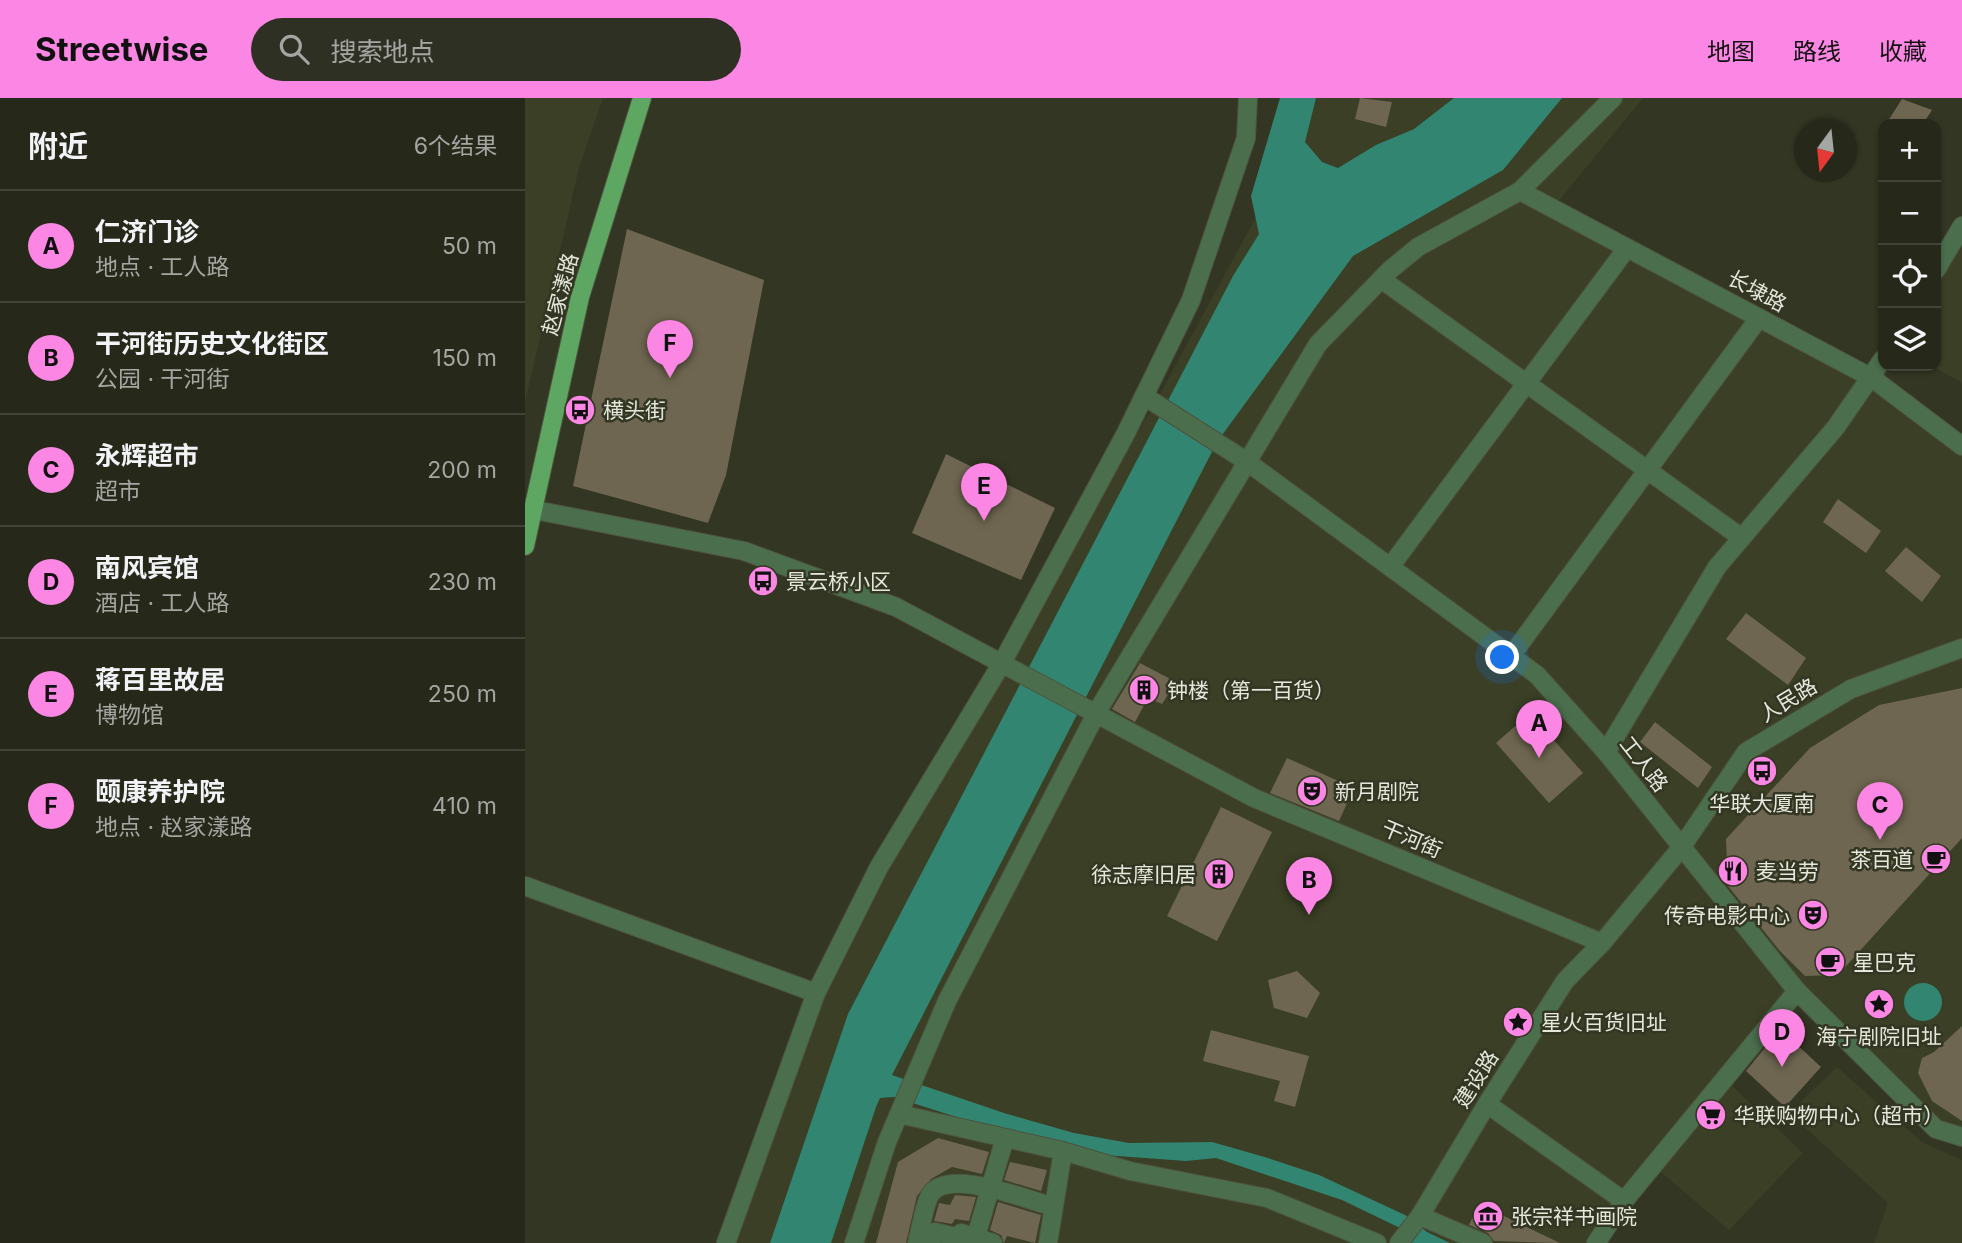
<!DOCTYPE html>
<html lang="zh">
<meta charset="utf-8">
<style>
body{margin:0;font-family:Inter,"Noto Sans SC",sans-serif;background:#2e3023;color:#f1f3f6}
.controls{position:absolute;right:21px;top:21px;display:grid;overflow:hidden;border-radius:14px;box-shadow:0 2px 5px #0004}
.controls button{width:63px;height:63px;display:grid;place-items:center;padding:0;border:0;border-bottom:2px solid #424439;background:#26281a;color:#f1f3f6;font:35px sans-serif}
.compass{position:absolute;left:1269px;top:21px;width:63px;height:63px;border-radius:50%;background:#26281a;box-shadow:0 2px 5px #0004;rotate:195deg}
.you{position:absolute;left:978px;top:560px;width:24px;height:24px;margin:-18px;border:5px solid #fff;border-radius:50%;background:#1a73e8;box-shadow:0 0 0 10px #1a73e833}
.badge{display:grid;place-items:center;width:46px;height:46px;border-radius:50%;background:#fc86e3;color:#111;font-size:23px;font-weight:700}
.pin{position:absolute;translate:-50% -58px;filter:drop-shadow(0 2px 4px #0008)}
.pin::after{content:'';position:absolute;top:37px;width:24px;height:21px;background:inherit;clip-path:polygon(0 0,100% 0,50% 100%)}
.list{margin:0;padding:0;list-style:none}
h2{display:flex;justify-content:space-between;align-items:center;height:91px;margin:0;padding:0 28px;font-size:30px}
h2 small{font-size:23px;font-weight:400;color:#a4a6a2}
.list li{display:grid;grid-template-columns:46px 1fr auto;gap:21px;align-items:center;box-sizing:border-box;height:112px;padding:0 28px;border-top:2px solid #424439}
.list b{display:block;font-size:26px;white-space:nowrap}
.list p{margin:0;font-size:23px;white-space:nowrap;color:#a4a6a2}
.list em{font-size:23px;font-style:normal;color:#a4a6a2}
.icon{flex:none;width:38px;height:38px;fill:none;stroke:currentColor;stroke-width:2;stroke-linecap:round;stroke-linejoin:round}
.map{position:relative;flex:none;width:1437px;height:1145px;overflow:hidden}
header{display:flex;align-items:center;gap:42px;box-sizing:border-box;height:98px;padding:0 35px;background:#fc86e3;color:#111}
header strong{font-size:33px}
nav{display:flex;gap:38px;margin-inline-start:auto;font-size:24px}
.search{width:490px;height:63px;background:#2e3023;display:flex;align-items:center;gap:18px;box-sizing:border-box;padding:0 24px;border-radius:38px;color:#a4a6a2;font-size:26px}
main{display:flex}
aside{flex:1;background:#26281a}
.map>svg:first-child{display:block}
.built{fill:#3a3f25}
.water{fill:#328571}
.building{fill:#6e6650}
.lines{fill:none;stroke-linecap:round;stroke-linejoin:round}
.minor-casing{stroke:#4e523f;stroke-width:20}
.major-casing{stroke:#4e523f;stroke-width:20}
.minor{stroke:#4b6e4d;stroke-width:18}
.major{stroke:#5da763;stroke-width:18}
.labels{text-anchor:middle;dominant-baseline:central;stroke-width:5;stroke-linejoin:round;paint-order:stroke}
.street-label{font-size:21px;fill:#e4e7da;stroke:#323622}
.poi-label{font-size:21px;fill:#e4e7da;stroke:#323622;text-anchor:start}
</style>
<header>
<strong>Streetwise</strong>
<div class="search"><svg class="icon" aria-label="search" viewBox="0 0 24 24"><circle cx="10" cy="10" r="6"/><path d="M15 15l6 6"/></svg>搜索地点</div>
<nav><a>地图</a><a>路线</a><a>收藏</a></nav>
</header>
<main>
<aside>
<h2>附近<small>6个结果</small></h2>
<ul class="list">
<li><span class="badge">A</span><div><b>仁济门诊</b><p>地点 · 工人路</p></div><em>50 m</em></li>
<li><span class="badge">B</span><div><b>干河街历史文化街区</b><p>公园 · 干河街</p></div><em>150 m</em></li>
<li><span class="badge">C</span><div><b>永辉超市</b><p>超市</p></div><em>200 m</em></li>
<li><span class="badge">D</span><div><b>南风宾馆</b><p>酒店 · 工人路</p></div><em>230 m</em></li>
<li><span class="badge">E</span><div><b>蒋百里故居</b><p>博物馆</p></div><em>250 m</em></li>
<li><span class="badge">F</span><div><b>颐康养护院</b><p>地点 · 赵家漾路</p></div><em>410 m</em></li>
</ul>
</aside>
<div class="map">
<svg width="1437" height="1145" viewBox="0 0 1437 1145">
<rect width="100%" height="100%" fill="#323622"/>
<g class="built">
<polygon points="0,0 78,0 54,70 0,305"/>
<polygon points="784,0 1118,0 1028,110 1347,280 1437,346 1437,1039 1411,1031 1272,893 1202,983 1278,1055 1204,1132 1132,1071 1075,1145 202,1145 291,895 477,565 630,305 771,45"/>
<polygon points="1437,133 1437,285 1407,268 1411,268 1411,184"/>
<polygon points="1312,969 1397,1044 1437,1062 1437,1145 1349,1145 1363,1105 1264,1015"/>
</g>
<g class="water">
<polygon points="755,0 791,0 780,44 797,64 813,70 851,47 889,31 929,0 1037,0 978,72 828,158 692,344 367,977 482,1016 549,1035 604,1045 687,1044 743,1060 794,1077 880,1117 902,1134 925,1145 887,1145 875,1130 817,1102 691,1060 661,1063 579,1057 475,1033 369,999 355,1000 351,1009 306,1145 245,1145 323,916 708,178 734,136 726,98"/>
<circle cx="1398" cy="904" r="19"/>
</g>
<g class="building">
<polygon points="835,0 867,4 861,29 830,21"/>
<polygon points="1377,1 1407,12 1398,26 1361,26"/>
<polygon points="102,131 239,182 201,377 183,425 48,388"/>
<polygon points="421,356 530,410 496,482 387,435"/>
<polygon points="1313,401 1356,433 1341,455 1298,424"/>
<polygon points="1381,449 1416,478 1397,504 1360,473"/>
<polygon points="1221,515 1281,560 1263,587 1201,541"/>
<polygon points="615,565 651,584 637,606 623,600 610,624 587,611"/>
<polygon points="1437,590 1437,740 1313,877 1280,878 1254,852 1203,788 1201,741 1285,650 1354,607"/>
<polygon points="1005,615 1058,675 1024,705 971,645"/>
<polygon points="1130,624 1187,669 1173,690 1115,644"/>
<polygon points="762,660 829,690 814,723 745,695"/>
<polygon points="696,709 747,734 692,843 642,818"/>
<polygon points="772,873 795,895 782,920 749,910 743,882"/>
<polygon points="1437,928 1437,1023 1407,1003 1393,975 1397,960 1409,954"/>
<polygon points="1255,931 1296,969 1260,1009 1221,973"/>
<polygon points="686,932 784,958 770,1009 749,1003 755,983 678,963"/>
<polygon points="413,1040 464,1054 457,1076 427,1069 406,1081 392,1098 381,1145 351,1145 373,1064"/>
<polygon points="485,1064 522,1072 516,1093 479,1082"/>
<polygon points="430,1097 451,1099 444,1123 430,1121 427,1126 409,1123 414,1105 425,1107"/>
<polygon points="473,1104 516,1117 510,1145 482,1138 479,1145 476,1137 465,1132"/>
<polygon points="954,1106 1035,1145 969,1143 963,1135 944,1127"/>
</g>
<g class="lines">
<g class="minor-casing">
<g id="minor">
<polyline points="995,93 1347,280 1437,348"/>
<polyline points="1411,172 1437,128"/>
<polyline points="856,181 1217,440"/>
<polyline points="619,298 721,363 1012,577 1081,654 1272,893 1411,1031 1437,1039"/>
<polyline points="10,412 219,453 371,509 729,700 1077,845"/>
<polyline points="865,469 1102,150"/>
<polyline points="986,558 1234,220"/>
<polyline points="1081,654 1192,469 1311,329 1358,261"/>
<polyline points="0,788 291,895"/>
<polyline points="962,1006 1099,1103"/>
<polyline points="374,1016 538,1053 605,1073 742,1100 852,1145"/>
<polyline points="895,1118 958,1145"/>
<polyline points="393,1140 406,1143 410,1134 435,1140 436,1135 468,1145"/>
<polyline points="201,1145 291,895 354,769 477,565 601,335 666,202 721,40 723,0"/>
<polyline points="329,1145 362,1044 422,903 573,612 793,246 865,172 893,149 995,93 1088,0"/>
<path d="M392 1145C396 1131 398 1110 405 1097 421 1070 495 1099 519 1106"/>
<polyline points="449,1145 480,1040"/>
<polyline points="523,1145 538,1053"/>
<polyline points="874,1145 895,1118 962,1006 1040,883 1077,845 1156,750 1221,654 1326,591 1437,550"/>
<polyline points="1071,1145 1099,1103 1272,893"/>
</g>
</g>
<g class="major-casing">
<polyline id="major" points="0,448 55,199 117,0"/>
</g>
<use href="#minor" class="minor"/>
<use href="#major" class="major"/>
</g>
<defs>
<g id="bus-disc" transform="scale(1.575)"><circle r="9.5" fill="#fc86e3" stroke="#323622"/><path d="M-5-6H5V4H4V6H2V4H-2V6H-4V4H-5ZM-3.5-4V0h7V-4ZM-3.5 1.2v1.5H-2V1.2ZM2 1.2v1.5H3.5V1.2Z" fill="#111"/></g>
<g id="building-disc" transform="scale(1.575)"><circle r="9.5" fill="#fc86e3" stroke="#323622"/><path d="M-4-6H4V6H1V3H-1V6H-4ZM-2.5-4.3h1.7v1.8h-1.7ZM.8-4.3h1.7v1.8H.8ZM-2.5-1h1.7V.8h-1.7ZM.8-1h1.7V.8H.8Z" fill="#111"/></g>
<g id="theatre-disc" transform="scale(1.575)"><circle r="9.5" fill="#fc86e3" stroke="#323622"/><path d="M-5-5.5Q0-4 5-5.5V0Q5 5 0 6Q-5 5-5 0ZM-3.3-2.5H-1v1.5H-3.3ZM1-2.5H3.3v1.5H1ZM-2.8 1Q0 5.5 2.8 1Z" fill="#111"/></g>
<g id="cafe-disc" transform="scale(1.575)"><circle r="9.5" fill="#fc86e3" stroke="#323622"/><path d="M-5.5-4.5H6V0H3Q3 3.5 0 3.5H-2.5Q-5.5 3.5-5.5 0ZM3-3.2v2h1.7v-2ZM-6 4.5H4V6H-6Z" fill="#111"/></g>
<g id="restaurant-disc" transform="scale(1.575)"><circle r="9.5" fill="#fc86e3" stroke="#323622"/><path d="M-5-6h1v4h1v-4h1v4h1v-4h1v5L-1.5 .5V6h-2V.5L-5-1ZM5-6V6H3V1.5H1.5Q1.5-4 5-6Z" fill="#111"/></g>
<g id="sight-disc" transform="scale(1.575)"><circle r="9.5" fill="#fc86e3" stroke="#323622"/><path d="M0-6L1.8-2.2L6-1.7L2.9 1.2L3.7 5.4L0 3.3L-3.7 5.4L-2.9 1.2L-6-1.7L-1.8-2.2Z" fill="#111"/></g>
<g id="supermarket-disc" transform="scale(1.575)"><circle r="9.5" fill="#fc86e3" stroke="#323622"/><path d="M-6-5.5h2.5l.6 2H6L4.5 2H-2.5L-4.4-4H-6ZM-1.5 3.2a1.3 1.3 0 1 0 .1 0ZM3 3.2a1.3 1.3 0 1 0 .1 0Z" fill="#111"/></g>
<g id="museum-disc" transform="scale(1.575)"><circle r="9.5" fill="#fc86e3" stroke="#323622"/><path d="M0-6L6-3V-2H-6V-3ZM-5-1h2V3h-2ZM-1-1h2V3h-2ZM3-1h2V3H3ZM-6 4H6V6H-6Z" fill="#111"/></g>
</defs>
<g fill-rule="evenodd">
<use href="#bus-disc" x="55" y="312"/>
<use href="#bus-disc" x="238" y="483"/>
<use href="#building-disc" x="619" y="592"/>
<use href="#bus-disc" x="1237" y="673"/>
<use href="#theatre-disc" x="787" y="693"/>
<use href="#cafe-disc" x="1411" y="761"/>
<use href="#restaurant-disc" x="1208" y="773"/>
<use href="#building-disc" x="694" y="776"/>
<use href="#theatre-disc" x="1288" y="817"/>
<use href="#cafe-disc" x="1305" y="864"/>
<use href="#sight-disc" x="1354" y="906"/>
<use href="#sight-disc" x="993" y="924"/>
<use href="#supermarket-disc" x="1186" y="1017"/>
<use href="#museum-disc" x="963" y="1118"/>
</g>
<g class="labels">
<g class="street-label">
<text transform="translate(1232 193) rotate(28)">长埭路</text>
<text transform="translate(35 196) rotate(-75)">赵家漾路</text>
<text transform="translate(1263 602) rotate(-31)">人民路</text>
<text transform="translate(1119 666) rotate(52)">工人路</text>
<text transform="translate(887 741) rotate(23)">干河街</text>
<text transform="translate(951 981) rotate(-58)">建设路</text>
</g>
<g class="poi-label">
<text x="78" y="312">横头街</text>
<text x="261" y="483">景云桥小区</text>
<text x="642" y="592">钟楼（第一百货）</text>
<text x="810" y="693">新月剧院</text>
<text x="1237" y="705" text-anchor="middle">华联大厦南</text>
<text x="1388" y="761" text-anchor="end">茶百道</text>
<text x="1231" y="773">麦当劳</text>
<text x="671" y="776" text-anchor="end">徐志摩旧居</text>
<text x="1265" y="817" text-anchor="end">传奇电影中心</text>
<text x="1328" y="864">星巴克</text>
<text x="1016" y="924">星火百货旧址</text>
<text x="1354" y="938" text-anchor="middle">海宁剧院旧址</text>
<text x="1209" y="1017">华联购物中心（超市）</text>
<text x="986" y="1118">张宗祥书画院</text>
</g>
</g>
</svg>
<div class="controls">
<button>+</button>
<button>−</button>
<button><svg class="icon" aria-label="locate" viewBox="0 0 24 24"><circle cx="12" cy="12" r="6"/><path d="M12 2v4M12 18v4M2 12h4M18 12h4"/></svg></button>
<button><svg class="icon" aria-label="layers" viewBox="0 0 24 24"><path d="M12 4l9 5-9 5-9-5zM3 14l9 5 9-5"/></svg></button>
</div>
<svg class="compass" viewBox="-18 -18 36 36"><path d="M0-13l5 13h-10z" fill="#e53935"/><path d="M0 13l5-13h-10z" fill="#a4a6a2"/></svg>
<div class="you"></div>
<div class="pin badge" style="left:1014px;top:660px">A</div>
<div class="pin badge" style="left:784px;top:817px">B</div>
<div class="pin badge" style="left:1355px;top:742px">C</div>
<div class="pin badge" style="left:1257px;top:969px">D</div>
<div class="pin badge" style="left:459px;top:423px">E</div>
<div class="pin badge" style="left:145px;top:280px">F</div>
</div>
</main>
